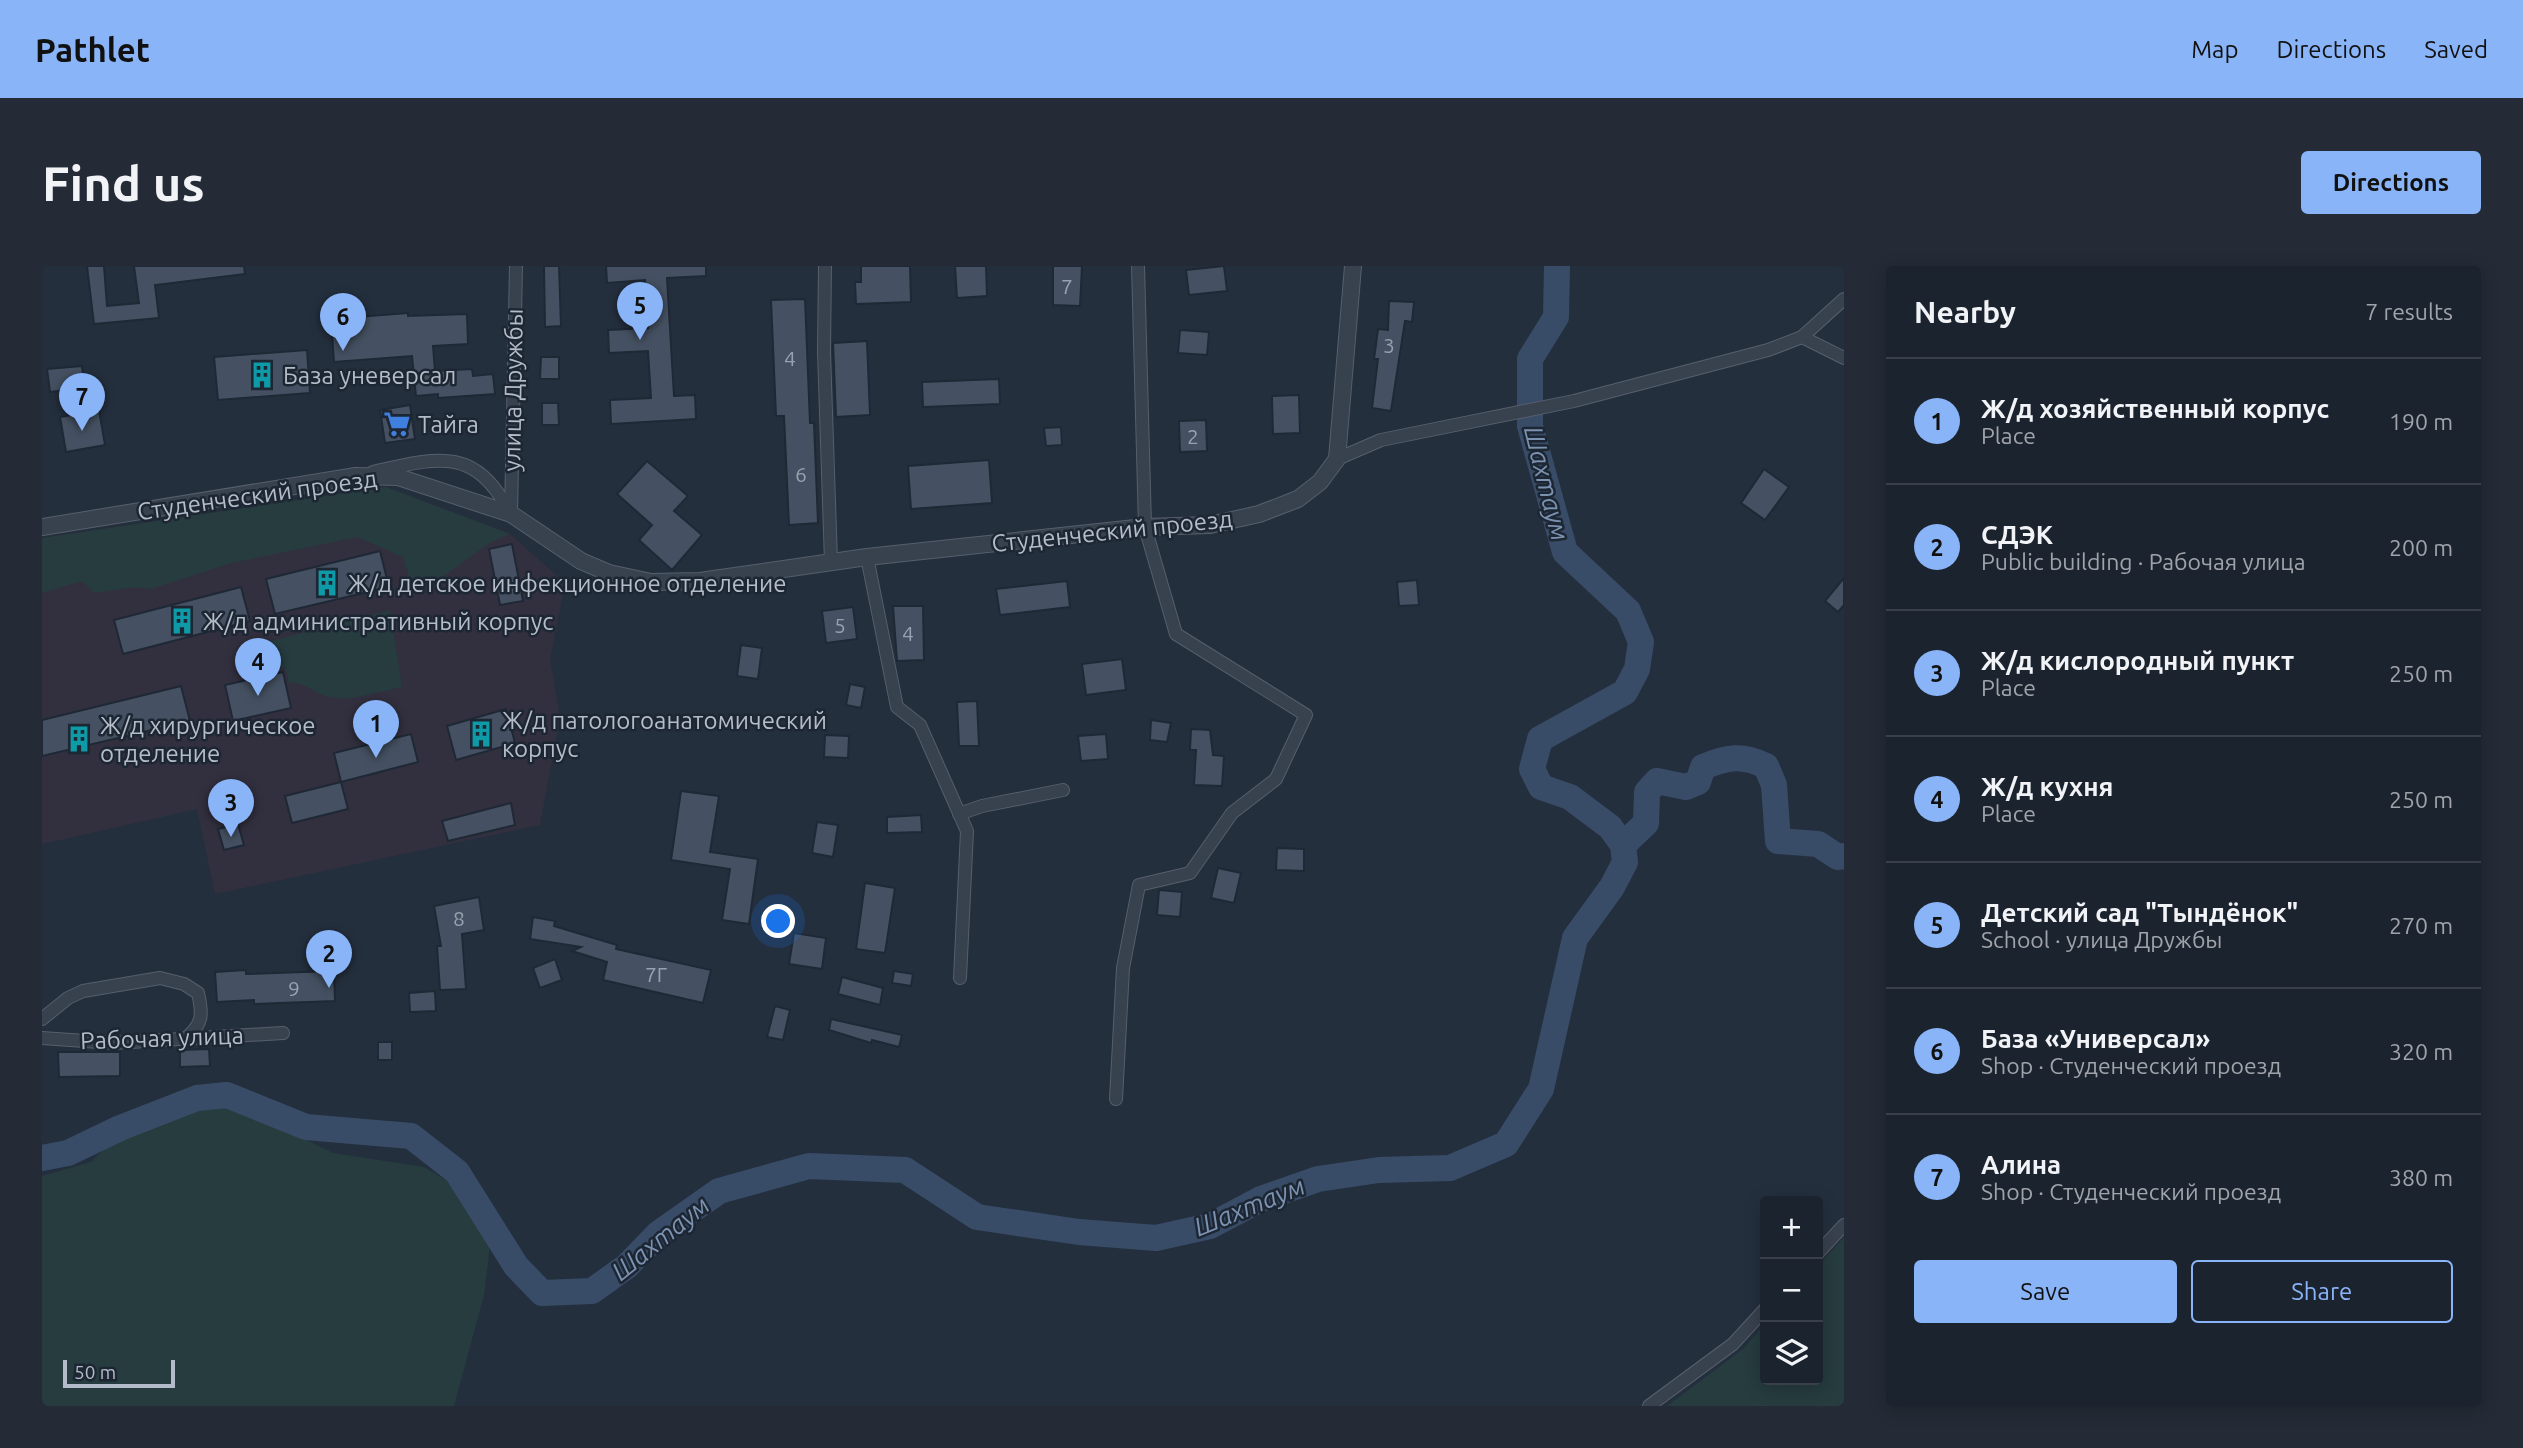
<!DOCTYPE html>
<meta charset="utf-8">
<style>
body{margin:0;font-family:Ubuntu,sans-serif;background:#242b36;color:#f1f3f6}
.controls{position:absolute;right:21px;bottom:21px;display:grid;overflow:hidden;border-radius:7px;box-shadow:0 4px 18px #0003}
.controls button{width:63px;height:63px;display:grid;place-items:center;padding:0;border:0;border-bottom:2px solid #39404a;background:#1b232e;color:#f1f3f6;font:35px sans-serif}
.scale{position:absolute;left:21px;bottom:18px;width:112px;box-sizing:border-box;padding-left:7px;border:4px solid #b4bcc9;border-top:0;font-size:19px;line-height:24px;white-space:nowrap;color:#b4bcc9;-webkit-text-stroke:5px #1d2633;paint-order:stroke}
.you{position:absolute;left:737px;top:656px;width:24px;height:24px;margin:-18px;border:5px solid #fff;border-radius:50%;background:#1a73e8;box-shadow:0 0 0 10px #1a73e833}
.badge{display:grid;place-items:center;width:46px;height:46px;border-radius:50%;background:#8ab4f8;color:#111;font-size:23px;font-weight:700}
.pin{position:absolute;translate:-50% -58px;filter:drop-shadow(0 2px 4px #0008)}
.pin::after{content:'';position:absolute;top:37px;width:24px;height:21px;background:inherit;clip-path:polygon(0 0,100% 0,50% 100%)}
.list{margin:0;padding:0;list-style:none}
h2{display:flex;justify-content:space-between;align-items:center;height:91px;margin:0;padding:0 28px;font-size:30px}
h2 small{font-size:23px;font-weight:400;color:#a0a4aa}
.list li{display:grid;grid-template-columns:46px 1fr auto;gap:21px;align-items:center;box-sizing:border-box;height:126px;padding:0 28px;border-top:2px solid #39404a}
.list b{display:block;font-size:26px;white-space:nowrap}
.list p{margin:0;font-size:23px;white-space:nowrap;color:#a0a4aa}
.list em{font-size:23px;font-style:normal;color:#a0a4aa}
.actions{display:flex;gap:14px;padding:21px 28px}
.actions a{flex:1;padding:16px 0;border:2px solid #8ab4f8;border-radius:7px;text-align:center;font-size:24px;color:#8ab4f8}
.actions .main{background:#8ab4f8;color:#111}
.icon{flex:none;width:38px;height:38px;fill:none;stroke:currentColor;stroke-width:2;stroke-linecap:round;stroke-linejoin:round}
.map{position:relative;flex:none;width:1802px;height:1140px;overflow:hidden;border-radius:7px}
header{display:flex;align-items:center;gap:42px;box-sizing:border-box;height:98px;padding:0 35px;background:#8ab4f8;color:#111}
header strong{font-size:33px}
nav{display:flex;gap:38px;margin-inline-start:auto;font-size:24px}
.intro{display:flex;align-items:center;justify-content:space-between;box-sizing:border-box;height:168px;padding:0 42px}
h1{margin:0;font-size:49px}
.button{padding:18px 32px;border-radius:7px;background:#8ab4f8;color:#111;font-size:24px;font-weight:700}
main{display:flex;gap:42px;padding:0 42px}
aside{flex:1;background:#1b232e;border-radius:7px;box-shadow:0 4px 18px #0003}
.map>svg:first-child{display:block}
.medical{fill:#32303f}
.green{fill:#263c3f}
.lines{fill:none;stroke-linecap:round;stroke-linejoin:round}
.river{stroke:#394c67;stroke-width:26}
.building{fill:#455162;stroke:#1f2835;stroke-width:2}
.minor-casing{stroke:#565f6c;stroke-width:14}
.tertiary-casing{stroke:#565f6c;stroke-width:18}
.minor{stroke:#38414e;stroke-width:12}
.tertiary{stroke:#38414e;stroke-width:16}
.labels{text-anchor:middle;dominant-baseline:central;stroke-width:5;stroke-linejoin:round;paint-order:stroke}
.number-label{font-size:21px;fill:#98a1af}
.poi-label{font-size:24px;fill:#b4bcc9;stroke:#1d2633;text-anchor:start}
.street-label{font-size:24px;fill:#b4bcc9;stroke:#1d2633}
.water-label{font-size:26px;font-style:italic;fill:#7c92b1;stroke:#1d2633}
</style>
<header>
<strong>Pathlet</strong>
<nav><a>Map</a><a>Directions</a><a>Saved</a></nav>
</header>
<div class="intro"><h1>Find us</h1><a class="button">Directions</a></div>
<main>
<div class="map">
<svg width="1802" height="1140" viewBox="0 0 1802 1140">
<rect width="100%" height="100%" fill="#242f3e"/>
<polygon class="medical" points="344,221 468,268 523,317 508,393 518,451 498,559 173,628 155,543 0,578 0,272"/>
<g class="green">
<path d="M344 221 468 268C430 281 414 311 377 320L367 310 361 291 316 271 189 297 109 323 93 321 52 327 40 315 0 327V272Z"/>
<path d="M348 344 360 421C338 425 310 436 288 431 273 428 265 416 247 417L243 401 201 412 200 405 213 392 195 384Z"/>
<polygon points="185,835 291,887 382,901 412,919 448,980 442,1029 412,1140 0,1140 0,910 49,896 76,869 150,843"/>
<polygon points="1802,971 1802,1140 1625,1140 1701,1083 1723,1058 1723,1114 1776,1114 1776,1000"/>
</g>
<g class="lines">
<g class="river">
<path d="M1581 579 1604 557 1605 526 1615 515 1644 521 1656 516 1661 501C1685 491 1700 488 1724 500L1732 519 1736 575 1776 578 1796 591 1802 590"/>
<polyline points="0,892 26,887 78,862 155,832 185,829 264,861 369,870 415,906 474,1000 500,1027 550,1025 585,1000 616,968 677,925 767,900 863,904 935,951 1037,966 1114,972 1168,960 1219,933 1276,913 1337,904 1408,902 1464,878 1499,823 1533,672 1570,621 1583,596 1581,579 1568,561 1528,531 1499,521 1490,503 1498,473 1583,426 1595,403 1599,376 1586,345 1523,286 1488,160 1488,93 1514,51 1515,0"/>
</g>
</g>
<g class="building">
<polygon points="45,0 62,0 65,40 97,37 92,0 202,0 203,8 113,19 117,52 52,58"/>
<polygon points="502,0 517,0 519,60 503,61"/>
<polygon points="564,0 664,0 664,10 625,12 632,130 653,129 654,153 569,158 568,134 609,132 606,85 567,87 566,64 606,62 603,14 565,17"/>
<polygon points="819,0 868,0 869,36 814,38 813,16 819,16"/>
<polygon points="913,0 944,0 945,30 915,32"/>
<polygon points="1011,0 1040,0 1038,40 1011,39"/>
<polygon points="1182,0 1185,25 1147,29 1144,4"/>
<polygon points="763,33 768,157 772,157 776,257 747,259 742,150 734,150 729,34"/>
<polygon points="1347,35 1372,36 1370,56 1363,55 1349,145 1330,142 1336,93 1332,93 1336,63 1346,64"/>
<polygon points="366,47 366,50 425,48 426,78 391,80 393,105 430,103 431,110 451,108 453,128 396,132 396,128 374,130 370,90 292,96 289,53"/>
<polygon points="1138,64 1167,66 1165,89 1136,87"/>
<polygon points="825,75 828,149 794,151 791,77"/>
<polygon points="265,84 268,127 176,134 172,91"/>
<polygon points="499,91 517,91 517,113 498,113"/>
<polygon points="40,100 43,122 8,126 5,103"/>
<polygon points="957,113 958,138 881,141 880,116"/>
<polygon points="1257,129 1258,167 1231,168 1230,130"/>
<polygon points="500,137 516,137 517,159 500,159"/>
<polygon points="368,139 373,173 343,177 338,144"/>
<polygon points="57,144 63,179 24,186 18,151"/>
<polygon points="1164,154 1165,185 1138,186 1137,155"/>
<polygon points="1019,161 1020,179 1004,180 1002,162"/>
<polygon points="947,194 950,237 869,243 866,200"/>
<polygon points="605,195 646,230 632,245 660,269 630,304 597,274 610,259 575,228"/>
<polygon points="1722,203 1747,221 1723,254 1699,237"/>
<polygon points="470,278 481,335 458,339 447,283"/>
<polygon points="338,285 347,321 233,348 224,313"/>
<polygon points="1802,312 1802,339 1796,346 1783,335"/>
<polygon points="1375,314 1377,339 1357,340 1355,316"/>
<polygon points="1025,315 1028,341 958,349 954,323"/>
<polygon points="199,321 208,355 81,388 72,354"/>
<polygon points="851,340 881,340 882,394 855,395"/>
<polygon points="811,341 815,373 784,377 780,345"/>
<polygon points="699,379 720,382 716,413 695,410"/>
<polygon points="1080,393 1084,424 1044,429 1040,398"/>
<polygon points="241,406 249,442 191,455 183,419"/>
<polygon points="808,418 823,421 819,442 804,439"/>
<polygon points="139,420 148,455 0,490 0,454"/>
<polygon points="935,435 937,480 917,480 915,436"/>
<polygon points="464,443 473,477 414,494 405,460"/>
<polygon points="1109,454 1129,457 1125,476 1108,474"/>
<polygon points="1149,463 1168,464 1171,489 1182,490 1180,520 1152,519 1154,484 1148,484"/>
<polygon points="369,468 376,496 299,516 292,487"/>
<polygon points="1064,468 1066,493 1039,495 1036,470"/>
<polygon points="783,469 807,470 806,492 782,491"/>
<polygon points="299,516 306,543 250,557 243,530"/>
<polygon points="639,525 677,530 668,586 716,593 707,658 680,654 688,603 629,594"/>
<polygon points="469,537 473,559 406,575 400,555"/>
<polygon points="879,549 880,566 845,567 845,551"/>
<polygon points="775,556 796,559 791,591 770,587"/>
<polygon points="196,558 202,579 182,584 176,563"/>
<polygon points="1235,582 1262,583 1262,605 1234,604"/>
<polygon points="1176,602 1199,607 1192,637 1169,632"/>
<polygon points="823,617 853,622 843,687 814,683"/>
<polygon points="1117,624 1140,626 1138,651 1115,649"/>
<polygon points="437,631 442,664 420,668 424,723 398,724 395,680 399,680 392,640"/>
<polygon points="491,651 513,655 512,660 575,679 574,683 669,704 661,737 561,714 565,696 530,685 539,681 488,673"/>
<polygon points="752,667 784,672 780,703 747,698"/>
<polygon points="513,693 520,714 498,722 491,702"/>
<polygon points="204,704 204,708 292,705 293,735 212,738 212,734 175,736 173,706"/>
<polygon points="852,705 871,708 869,720 850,717"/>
<polygon points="800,711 841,722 838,739 796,728"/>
<polygon points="393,725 394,745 368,746 367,727"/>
<polygon points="733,740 748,744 741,774 725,771"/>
<polygon points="789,753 860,769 857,781 830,774 829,777 787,764"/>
<rect x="336" y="776" width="14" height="18"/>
<polygon points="167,783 168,800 138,801 138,784"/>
<polygon points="16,786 78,786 78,810 17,811"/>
</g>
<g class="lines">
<g class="minor-casing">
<g id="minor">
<polyline points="783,0 782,86 789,296"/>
<polyline points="1760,71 1802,92"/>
<polyline points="1295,193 1339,174 1532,135 1726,84 1760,71 1802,33"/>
<path d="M331 206C394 192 432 179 467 245"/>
<polyline points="469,248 474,0"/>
<polyline points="825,291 855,441 878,459 925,565 918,712"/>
<polyline points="917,548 940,540 1021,524"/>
<path d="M0 753 26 732 41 725 118 712 142 718 156 727C161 749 161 758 143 773"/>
<polyline points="0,772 71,777 241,767"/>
<polyline points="1074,833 1081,702 1097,619 1148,607 1190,547 1234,513 1264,449 1134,368 1103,261 1096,0"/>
<polyline points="1776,987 1802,959"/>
<polyline points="1607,1140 1691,1078 1723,1043"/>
</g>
</g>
<g class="tertiary-casing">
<polyline id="tertiary" points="0,261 314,210 356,211 469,248 539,295 567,307 609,316 658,315 825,291 1103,261 1168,259 1217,248 1256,233 1278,216 1295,193 1311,0"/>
</g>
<use href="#minor" class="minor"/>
<use href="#tertiary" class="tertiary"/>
</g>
<defs>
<g id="building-bare" transform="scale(2.1)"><path d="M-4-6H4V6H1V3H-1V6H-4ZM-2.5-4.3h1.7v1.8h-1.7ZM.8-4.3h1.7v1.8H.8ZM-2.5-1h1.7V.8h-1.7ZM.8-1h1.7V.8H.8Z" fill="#0f9aa8" stroke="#1d2633" stroke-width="2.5" paint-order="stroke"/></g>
<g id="supermarket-bare" transform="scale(2.1)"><path d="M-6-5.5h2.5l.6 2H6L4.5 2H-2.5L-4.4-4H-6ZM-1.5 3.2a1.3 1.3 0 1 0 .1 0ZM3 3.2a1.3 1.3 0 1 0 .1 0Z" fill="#3f7fe0" stroke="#1d2633" stroke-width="2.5" paint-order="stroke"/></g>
</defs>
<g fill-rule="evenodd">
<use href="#building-bare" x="220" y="109"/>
<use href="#supermarket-bare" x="355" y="158"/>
<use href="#building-bare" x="285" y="317"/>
<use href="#building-bare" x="140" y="355"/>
<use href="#building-bare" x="439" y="468"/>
<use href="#building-bare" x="37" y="473"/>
</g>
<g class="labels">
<g class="number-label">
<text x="1025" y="20">7</text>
<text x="1347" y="79">3</text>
<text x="748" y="92">4</text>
<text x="1151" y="170">2</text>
<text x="759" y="208">6</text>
<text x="798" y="359">5</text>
<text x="866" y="367">4</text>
<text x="417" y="652">8</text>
<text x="614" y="708">7Г</text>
<text x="252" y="722">9</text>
</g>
<g class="poi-label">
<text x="241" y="109">База уневерсал</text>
<text x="376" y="158">Тайга</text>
<text x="306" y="317">Ж/д детское инфекционное отделение</text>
<text x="161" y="355">Ж/д административный корпус</text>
<text x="460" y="454">Ж/д патологоанатомический<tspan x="460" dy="28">корпус</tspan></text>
<text x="58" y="459">Ж/д хирургическое<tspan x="58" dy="28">отделение</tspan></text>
</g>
<g class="street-label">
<text transform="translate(471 124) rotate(-89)">улица Дружбы</text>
<text transform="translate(215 229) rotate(-8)">Студенческий проезд</text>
<text transform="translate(1070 265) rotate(-6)">Студенческий проезд</text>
<text transform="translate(120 772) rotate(-2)">Рабочая улица</text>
</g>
<g class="water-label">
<text transform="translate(1505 217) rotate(76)">Шахтаум</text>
<text transform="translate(1207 940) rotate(-22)">Шахтаум</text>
<text transform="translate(618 972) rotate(-39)">Шахтаум</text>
</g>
</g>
</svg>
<div class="controls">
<button>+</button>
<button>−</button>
<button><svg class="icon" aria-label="layers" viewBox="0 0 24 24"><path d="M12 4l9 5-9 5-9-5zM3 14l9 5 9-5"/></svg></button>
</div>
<div class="scale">50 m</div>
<div class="you"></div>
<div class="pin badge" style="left:334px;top:492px">1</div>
<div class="pin badge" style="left:287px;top:722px">2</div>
<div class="pin badge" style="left:189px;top:571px">3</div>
<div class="pin badge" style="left:216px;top:430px">4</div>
<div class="pin badge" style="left:598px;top:74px">5</div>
<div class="pin badge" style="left:301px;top:85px">6</div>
<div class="pin badge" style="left:40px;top:165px">7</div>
</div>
<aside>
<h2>Nearby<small>7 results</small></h2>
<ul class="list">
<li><span class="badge">1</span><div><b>Ж/д хозяйственный корпус</b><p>Place</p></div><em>190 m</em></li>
<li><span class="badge">2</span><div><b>СДЭК</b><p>Public building · Рабочая улица</p></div><em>200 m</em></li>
<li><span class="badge">3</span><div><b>Ж/д кислородный пункт</b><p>Place</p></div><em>250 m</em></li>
<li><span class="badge">4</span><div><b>Ж/д кухня</b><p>Place</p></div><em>250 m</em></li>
<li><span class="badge">5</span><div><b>Детский сад &quot;Тындёнок&quot;</b><p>School · улица Дружбы</p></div><em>270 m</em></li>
<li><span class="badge">6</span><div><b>База «Универсал»</b><p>Shop · Студенческий проезд</p></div><em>320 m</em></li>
<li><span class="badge">7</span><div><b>Алина</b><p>Shop · Студенческий проезд</p></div><em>380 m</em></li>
</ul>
<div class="actions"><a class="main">Save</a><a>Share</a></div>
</aside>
</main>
